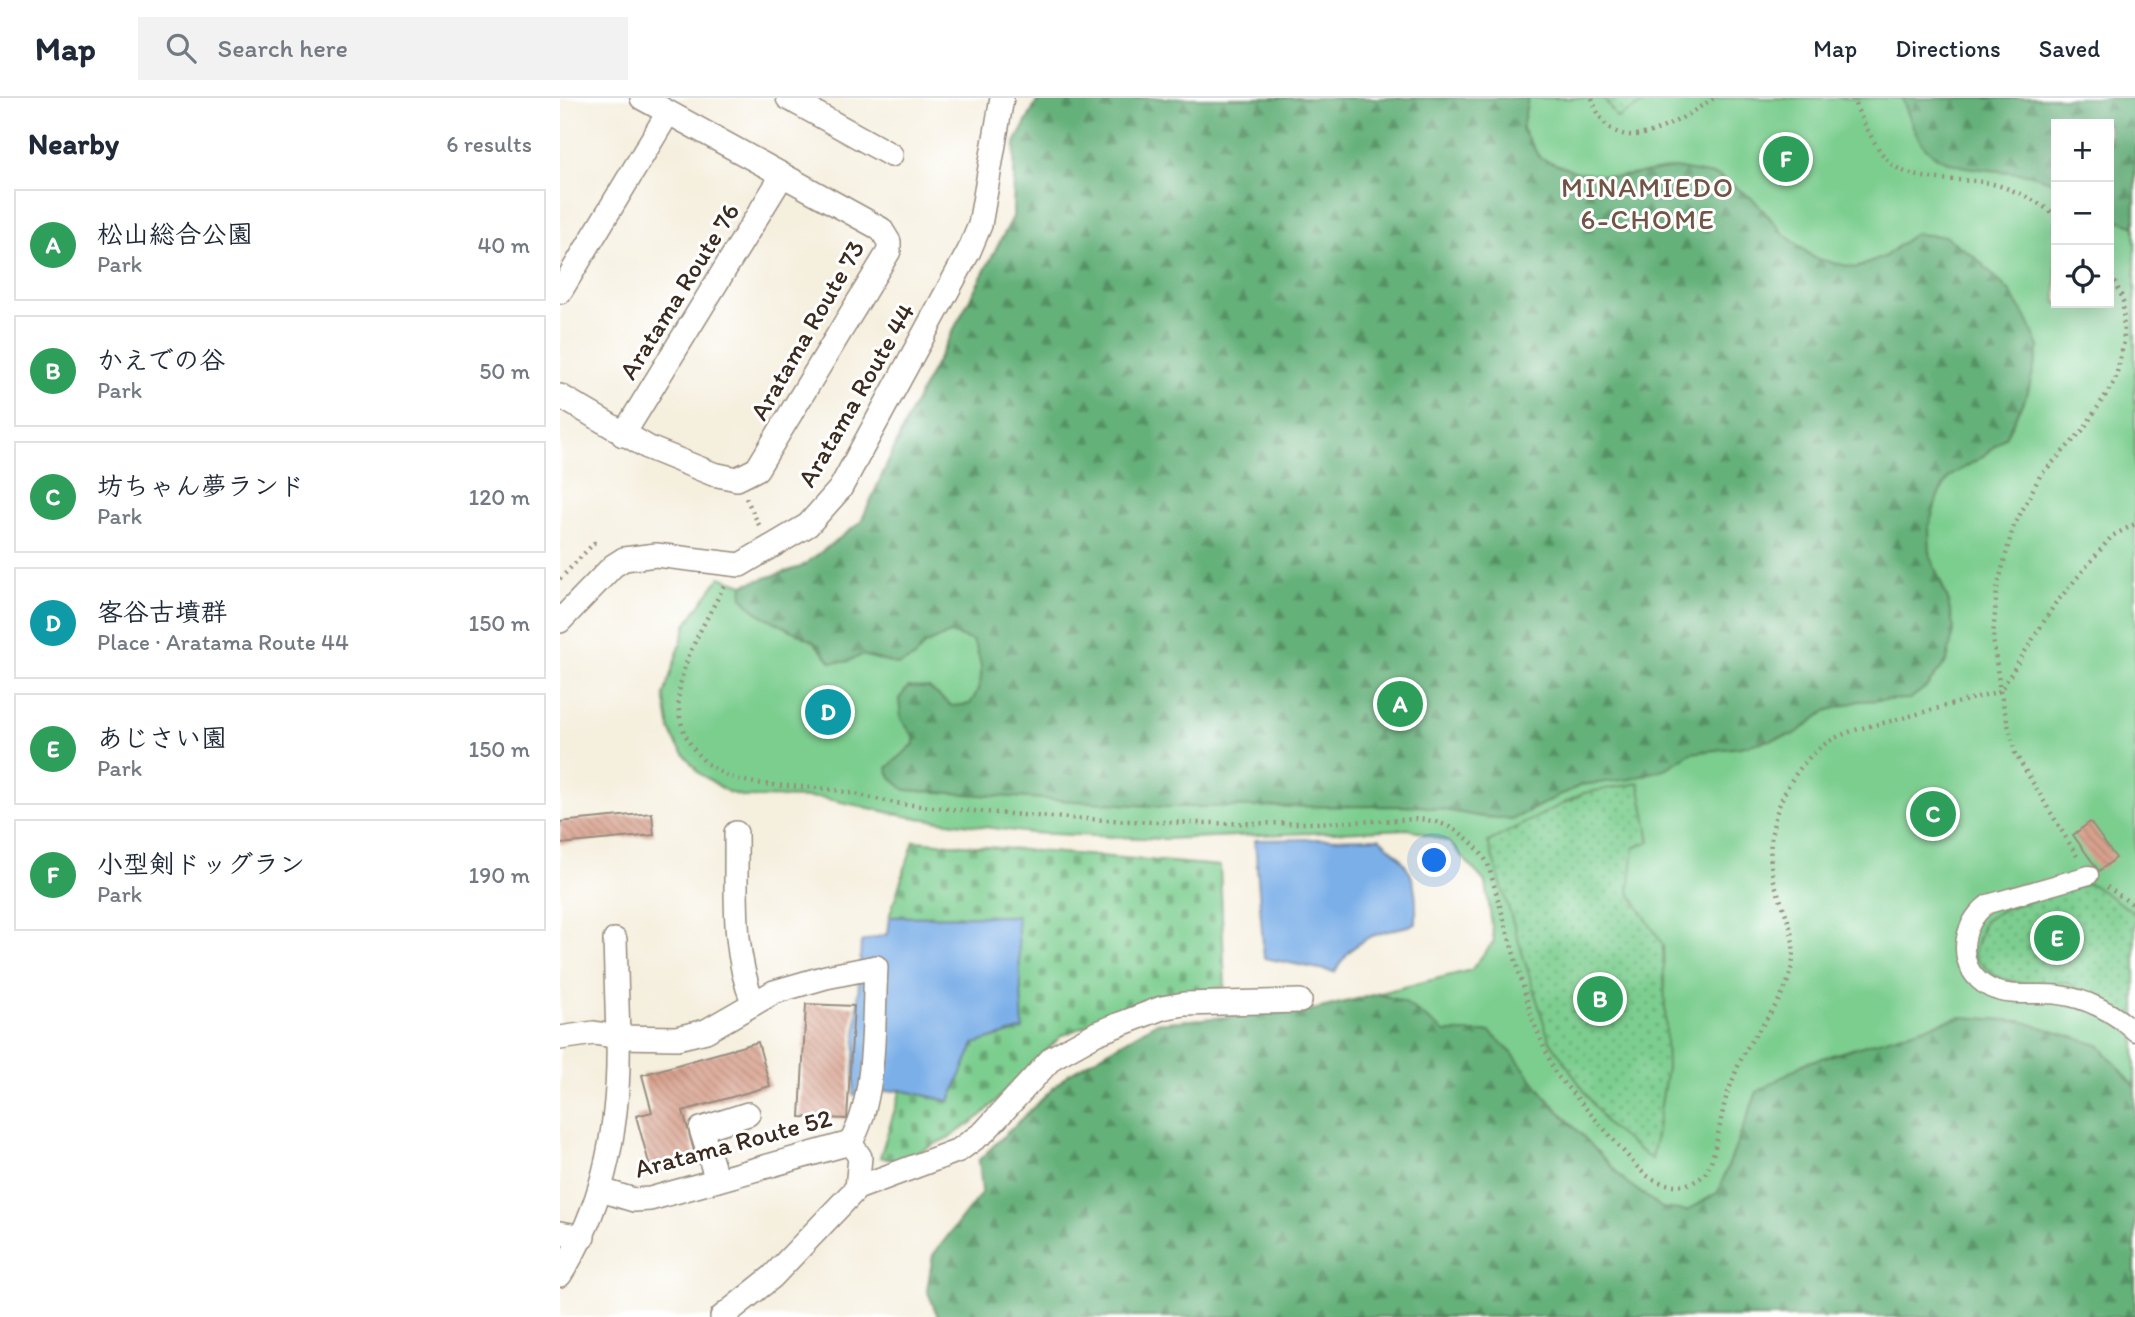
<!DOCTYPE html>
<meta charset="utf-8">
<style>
body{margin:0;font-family:Itim,"Klee One",sans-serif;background:#f2f2f3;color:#1f2937}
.controls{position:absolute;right:21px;top:21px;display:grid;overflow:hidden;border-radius:0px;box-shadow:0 7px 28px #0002}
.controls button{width:63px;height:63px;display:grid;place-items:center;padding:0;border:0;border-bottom:2px solid #e0e1e3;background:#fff;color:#1f2937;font:35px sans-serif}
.you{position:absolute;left:875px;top:763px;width:24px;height:24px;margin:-18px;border:5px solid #fff;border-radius:50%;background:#1a73e8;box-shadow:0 0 0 10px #1a73e833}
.badge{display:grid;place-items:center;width:46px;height:46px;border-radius:50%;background:#1f6fb2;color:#fff;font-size:23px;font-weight:700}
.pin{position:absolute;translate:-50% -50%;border:4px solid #fff;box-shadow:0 2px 7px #0006}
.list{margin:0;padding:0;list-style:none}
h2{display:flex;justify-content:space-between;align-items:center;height:91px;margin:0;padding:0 28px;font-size:30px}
h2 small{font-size:23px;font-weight:400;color:#747a83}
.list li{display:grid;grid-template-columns:46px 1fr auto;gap:21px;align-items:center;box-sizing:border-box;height:112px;margin:0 14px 14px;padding:0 14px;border:2px solid #e0e1e3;border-radius:0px}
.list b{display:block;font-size:26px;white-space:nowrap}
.list p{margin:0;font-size:23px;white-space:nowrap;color:#747a83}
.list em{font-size:23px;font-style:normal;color:#747a83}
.icon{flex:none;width:38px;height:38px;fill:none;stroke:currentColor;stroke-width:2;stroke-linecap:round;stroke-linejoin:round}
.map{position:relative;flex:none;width:1575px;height:1219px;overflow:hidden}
header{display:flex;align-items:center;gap:42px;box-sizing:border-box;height:98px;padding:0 35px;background:#fff;border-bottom:2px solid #e0e1e3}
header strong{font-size:33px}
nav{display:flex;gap:38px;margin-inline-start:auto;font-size:24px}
.search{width:490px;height:63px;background:#f2f2f3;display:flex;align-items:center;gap:18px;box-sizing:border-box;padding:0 24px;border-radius:0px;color:#747a83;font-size:26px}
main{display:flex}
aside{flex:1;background:#fff}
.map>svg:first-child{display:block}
.green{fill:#7cce8f;stroke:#5c7c56;stroke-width:2;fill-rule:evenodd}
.forest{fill:url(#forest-firs);stroke:#506e4c;stroke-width:2}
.cemetery{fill:url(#cemetery-stones);stroke:#5c7c56;stroke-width:2}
.garden{fill:url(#garden-dots);stroke:#5c7c56;stroke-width:2}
.water{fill:#7aafe8;stroke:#5a6c83;stroke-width:2}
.building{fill:url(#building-back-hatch)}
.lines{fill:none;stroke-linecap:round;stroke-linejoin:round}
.pedestrian-casing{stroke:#988c7e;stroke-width:21}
.minor-casing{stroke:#988c7e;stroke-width:26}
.path{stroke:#988c7e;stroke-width:4.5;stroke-dasharray:2 5;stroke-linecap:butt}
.pedestrian{stroke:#fff;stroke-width:18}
.minor{stroke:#fff;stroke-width:23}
.labels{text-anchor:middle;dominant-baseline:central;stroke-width:6;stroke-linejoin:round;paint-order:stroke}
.street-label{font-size:26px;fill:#3b2a1e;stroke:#fff}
.neighbourhood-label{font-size:28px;letter-spacing:2px;fill:#725445;stroke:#fff}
</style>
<header>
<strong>Map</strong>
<div class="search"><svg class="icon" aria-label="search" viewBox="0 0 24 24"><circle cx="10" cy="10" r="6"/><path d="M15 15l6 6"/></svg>Search here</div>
<nav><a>Map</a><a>Directions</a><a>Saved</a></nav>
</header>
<main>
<aside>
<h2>Nearby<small>6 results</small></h2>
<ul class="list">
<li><span class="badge" style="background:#2e9e5b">A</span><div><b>松山総合公園</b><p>Park</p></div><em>40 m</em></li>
<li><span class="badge" style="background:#2e9e5b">B</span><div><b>かえでの谷</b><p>Park</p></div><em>50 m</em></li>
<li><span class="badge" style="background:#2e9e5b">C</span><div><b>坊ちゃん夢ランド</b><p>Park</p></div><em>120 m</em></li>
<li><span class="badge" style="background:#0f9aa8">D</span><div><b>客谷古墳群</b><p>Place · Aratama Route 44</p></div><em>150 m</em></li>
<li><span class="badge" style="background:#2e9e5b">E</span><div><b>あじさい園</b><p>Park</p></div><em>150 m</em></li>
<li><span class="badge" style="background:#2e9e5b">F</span><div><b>小型剣ドッグラン</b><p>Park</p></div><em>190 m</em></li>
</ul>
</aside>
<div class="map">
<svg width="1575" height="1219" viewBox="0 0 1575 1219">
<defs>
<pattern id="forest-firs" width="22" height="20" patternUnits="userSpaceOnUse" patternTransform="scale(1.75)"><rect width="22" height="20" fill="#65b17a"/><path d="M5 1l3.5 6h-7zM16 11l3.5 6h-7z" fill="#549063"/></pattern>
<pattern id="cemetery-stones" width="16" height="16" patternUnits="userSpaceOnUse" patternTransform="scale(1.75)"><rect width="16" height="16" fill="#7cce8f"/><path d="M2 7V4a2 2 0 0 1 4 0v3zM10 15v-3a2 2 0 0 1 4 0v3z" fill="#67a774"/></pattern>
<pattern id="garden-dots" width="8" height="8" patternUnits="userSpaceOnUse" patternTransform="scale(1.75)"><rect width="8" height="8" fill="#7cce8f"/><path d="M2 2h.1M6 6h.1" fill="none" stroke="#67a774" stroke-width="1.8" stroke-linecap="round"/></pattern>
<pattern id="building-back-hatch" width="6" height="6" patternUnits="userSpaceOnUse" patternTransform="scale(1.75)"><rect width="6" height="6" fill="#d8a18e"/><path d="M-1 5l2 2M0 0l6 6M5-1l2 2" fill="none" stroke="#b08373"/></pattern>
</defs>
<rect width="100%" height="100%" fill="#fff"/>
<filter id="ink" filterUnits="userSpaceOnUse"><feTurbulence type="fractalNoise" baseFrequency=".0143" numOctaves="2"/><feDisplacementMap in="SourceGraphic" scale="14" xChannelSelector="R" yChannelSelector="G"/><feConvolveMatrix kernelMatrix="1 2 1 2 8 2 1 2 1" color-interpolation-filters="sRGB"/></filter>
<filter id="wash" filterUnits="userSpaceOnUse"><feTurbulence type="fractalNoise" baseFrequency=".00686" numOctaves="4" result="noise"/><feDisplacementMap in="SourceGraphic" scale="28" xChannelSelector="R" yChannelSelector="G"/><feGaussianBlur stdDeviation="1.57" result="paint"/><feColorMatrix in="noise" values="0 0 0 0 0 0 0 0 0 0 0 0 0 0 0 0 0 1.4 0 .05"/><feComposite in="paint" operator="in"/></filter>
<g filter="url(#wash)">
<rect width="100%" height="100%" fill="#f5efde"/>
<path class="green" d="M479 0H1575V1219L419 1062 507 977 596 925 753 912 911 872 934 843 926 785 889 744 849 731 604 741 470 735 350 719 263 700 185 699 168 694 139 675 117 647 110 632 104 597 127 525 160 479 183 487 241 469 301 424 352 311 453 119 455 45ZM1496 26H1549V205H1496Z"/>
<g class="forest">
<path d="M479 0H968L962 31 980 60 1017 74 1057 79 1114 70 1159 78 1193 101 1224 136 1254 160 1296 170 1324 159 1354 136 1385 138 1415 159 1450 194 1467 221 1479 249 1468 294 1446 338 1422 359 1389 379 1378 398 1369 428 1370 458 1387 499 1394 531 1387 563 1366 589 1350 601 1299 603 1266 613 1235 636 1181 649 1131 655 1107 670 1071 681 1021 687 953 721 923 719 861 708 605 709 345 692 331 680 327 670 354 646V639L341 621 339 601 348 589 369 590 392 608 410 606C425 584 424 567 413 543L390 535 364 547 354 560 339 567 302 557 286 564H271L254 544 196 514 182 499 183 487 241 469 301 424 352 311 453 119 455 45Z"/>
<path d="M1342 0H1575V129L1549 118V26H1496V86C1458 65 1405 81 1370 54 1356 43 1348 15 1342 0Z"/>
<polygon points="819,896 844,904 885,934 930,934 952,955 986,999 1066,1084 1102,1110 1127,1113 1158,1094 1197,994 1245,965 1400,919 1461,923 1539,947 1575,988 1575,1219 378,1219 367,1192 373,1157 422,1094 419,1062 507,977 596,925 753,912"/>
</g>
<polygon class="cemetery" points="354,743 660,768 665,889 593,898 501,938 422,1017 392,1038 338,1064 320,1059 341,992 389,1003 414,946 457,818 329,819"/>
<g class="garden">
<polygon points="1044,0 1092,0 1057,20"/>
<polygon points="1079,685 1090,743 1074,750 1069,794 1103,847 1107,970 1092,1062 1048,1028 989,941 928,744 1024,695"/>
<polygon points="1529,785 1575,815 1575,923 1506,884 1465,886 1437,880 1413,858 1424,823 1446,810"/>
</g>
<g class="water">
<path d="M819 740C853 768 857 781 856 826 818 836 795 836 775 874L704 860 695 742Z"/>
<polygon points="457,818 463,931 414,946 390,1003 341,992 293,997 301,844 327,836 329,819"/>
</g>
<g id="blocks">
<g class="building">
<polygon points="92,715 94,737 0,746 0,724"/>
<polygon points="1530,724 1556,760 1539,773 1513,737"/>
<polygon points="246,906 294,908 287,1021 240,1019"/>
<polygon points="198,944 210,988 123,1013 137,1064 92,1076 76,1018 92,1014 82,977"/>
</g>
</g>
</g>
<g filter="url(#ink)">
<use href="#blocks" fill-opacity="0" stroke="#988c7e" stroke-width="2"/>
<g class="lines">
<g class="pedestrian-casing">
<path id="pedestrian" d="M1529 777 1428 806C1399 827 1395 872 1430 890 1451 900 1477 894 1499 897 1526 900 1555 915 1575 934"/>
</g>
<g class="minor-casing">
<g id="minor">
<polyline points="228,0 331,57"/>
<polyline points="0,194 108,15"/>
<polyline points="0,298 89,350 153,376 177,381 197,371 329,153 329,144 321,131 82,0"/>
<polyline points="63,337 222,78"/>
<polyline points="0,523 53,468 64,461 96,457 180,467 248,427 280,391 409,153 420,127 442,0"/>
<path d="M176 735C177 791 171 851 193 904"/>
<path d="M0 940 34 935 58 939C60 1024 46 1106 0 1177"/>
<polyline points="157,1082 141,1031 188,1016"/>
<polyline points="297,1090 399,1052 424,1034 492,960 537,935 602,910 624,906 740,903"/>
<path d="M41 1092 74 1102 90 1101 290 1045C317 1003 313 919 316 869L266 879 214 894 146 933 117 940 58 939 55 842"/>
<polyline points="0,1135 23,1139"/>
<polyline points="162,1219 212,1179 297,1090 300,1059 290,1045"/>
</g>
</g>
<g class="path">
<path d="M1032 0C1053 70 1116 24 1154 0"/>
<path d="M1292 0C1301 19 1317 56 1334 68 1360 85 1395 80 1423 84 1449 88 1475 102 1496 117"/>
<polyline points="186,400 199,427"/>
<polyline points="0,481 34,445 40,446"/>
<path d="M164 488C139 538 96 596 133 650 165 696 226 684 274 692 300 696 326 705 352 707 519 725 690 730 859 721 890 724 912 739 928 766L973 923 995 975 1080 1072C1096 1087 1124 1094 1143 1078 1156 1065 1160 1017 1167 997 1172 983 1178 967 1185 953 1203 923 1230 897 1233 860 1236 830 1220 807 1213 779 1205 743 1216 702 1238 673 1268 632 1298 632 1343 620 1375 611 1407 602 1440 593L1495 506 1552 438 1575 426"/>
<polyline points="1517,758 1455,655 1440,593 1433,540 1437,490 1453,430 1480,378 1522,333 1555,283 1564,244 1563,201 1549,172"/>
<polyline points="1547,789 1575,808"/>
</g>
<use href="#pedestrian" class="pedestrian"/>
<use href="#minor" class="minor"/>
</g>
</g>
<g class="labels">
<g class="street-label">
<text transform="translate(119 193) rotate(-58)">Aratama Route 76</text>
<text transform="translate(247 232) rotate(-60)">Aratama Route 73</text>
<text transform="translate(296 297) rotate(-60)">Aratama Route 44</text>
<text transform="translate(173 1045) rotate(-15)">Aratama Route 52</text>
</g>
<g class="neighbourhood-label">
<text x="1088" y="89">MINAMIEDO<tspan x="1088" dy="32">6-CHOME</tspan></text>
</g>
</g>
</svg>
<div class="controls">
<button>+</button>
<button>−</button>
<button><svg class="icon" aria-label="locate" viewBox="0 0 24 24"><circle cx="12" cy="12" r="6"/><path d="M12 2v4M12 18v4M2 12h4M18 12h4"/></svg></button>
</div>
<div class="you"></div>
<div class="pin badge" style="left:840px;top:606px;background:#2e9e5b">A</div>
<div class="pin badge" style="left:1040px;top:901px;background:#2e9e5b">B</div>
<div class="pin badge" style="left:1373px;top:716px;background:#2e9e5b">C</div>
<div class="pin badge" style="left:268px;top:614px;background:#0f9aa8">D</div>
<div class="pin badge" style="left:1497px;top:840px;background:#2e9e5b">E</div>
<div class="pin badge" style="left:1226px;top:61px;background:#2e9e5b">F</div>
</div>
</main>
